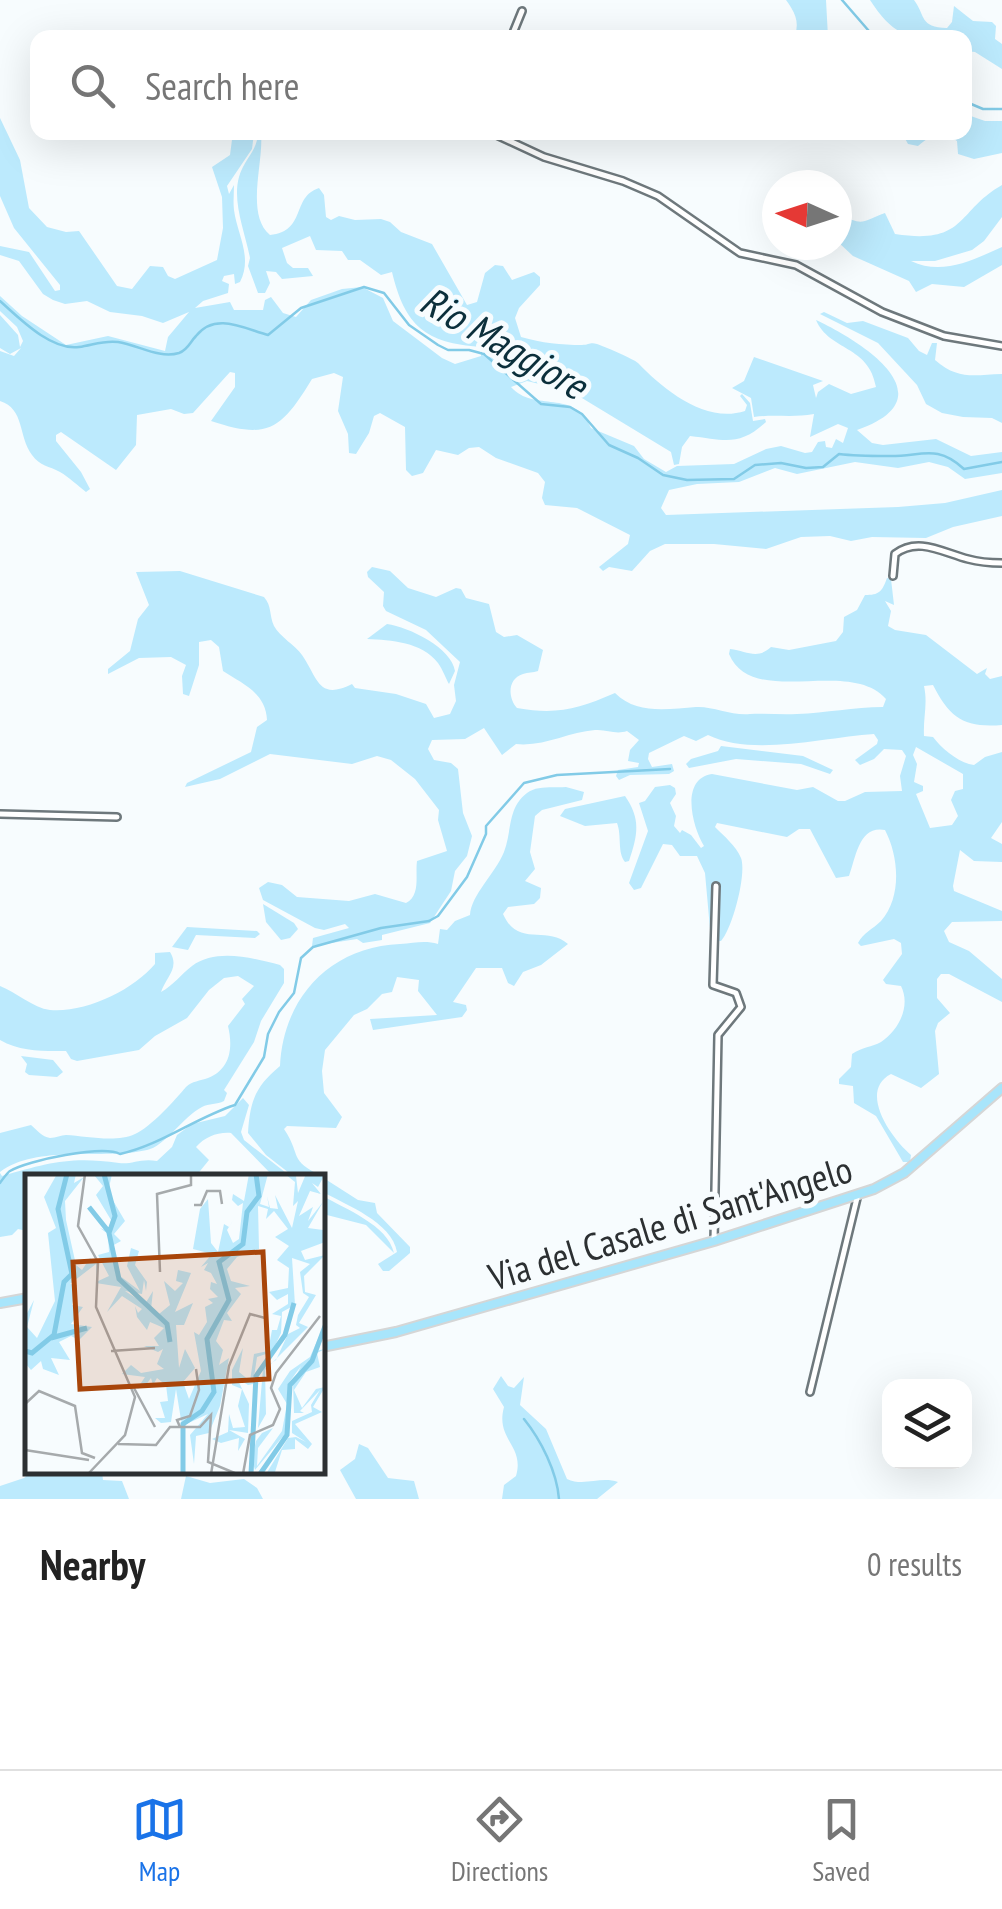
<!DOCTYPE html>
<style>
body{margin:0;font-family:"PT Sans Narrow",sans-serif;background:#f2f2f2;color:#222}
.controls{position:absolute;right:30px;bottom:30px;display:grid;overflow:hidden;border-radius:20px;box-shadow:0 10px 40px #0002}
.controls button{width:90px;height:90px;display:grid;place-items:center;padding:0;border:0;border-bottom:2px solid #e0e0e0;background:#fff;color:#222;font:50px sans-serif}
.compass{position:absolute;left:762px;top:170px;width:90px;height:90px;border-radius:50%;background:#fff;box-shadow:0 10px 40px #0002;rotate:273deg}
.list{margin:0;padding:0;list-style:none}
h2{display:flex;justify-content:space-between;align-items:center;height:130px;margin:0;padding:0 40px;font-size:42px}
h2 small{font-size:32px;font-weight:400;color:#767676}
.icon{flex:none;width:55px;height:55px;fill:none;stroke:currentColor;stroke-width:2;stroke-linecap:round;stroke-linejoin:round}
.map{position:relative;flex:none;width:1002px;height:1499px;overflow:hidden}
.search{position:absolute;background:#fff;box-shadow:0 10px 40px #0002;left:30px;right:30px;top:30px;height:110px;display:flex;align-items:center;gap:25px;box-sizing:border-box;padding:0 35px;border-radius:20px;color:#767676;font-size:38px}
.sheet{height:270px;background:#fff}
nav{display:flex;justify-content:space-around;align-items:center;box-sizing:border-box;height:140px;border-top:2px solid #e0e0e0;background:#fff;font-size:28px;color:#767676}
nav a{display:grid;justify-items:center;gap:5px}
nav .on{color:#1a73e8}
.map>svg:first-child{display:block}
.green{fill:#bceafd;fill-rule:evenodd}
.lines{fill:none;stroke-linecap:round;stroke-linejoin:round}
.stream{stroke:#82cbe7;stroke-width:2.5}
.minor-casing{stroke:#6e787c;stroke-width:10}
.major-casing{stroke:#d5d6d6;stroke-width:12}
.minor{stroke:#fff;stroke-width:5}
.major{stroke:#a8e5fb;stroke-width:8}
.labels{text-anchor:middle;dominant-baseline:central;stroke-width:10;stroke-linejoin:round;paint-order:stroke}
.street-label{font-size:38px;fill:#2c3032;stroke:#f7fcfe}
.water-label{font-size:40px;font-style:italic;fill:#0b2f3b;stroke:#f7fcfe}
.inset-river{fill:none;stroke:#82cbe7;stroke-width:5}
.inset-road{fill:none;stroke:#a6aaac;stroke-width:2.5}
.view{fill:#a8450a;fill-opacity:0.15;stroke:#a8450a;stroke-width:5}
.inset-edge{fill:none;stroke:#2c3032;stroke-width:5}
</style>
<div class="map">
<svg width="1002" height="1499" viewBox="0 0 1002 1499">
<rect width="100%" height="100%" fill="#f7fcfe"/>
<g class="green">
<path d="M786 0H826L828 37H790L795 35C800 21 794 11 786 0Z"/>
<path d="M870 0H914C926 16 919 27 947 28L952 22 954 6 973 21 992 22 996 26 995 39 1002 44V69L975 52 965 51 964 38C917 38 899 45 870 0Z"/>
<path d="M965 114 985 121H1002V153L974 159 958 154 957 141C941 130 932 134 918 146L908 144 902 133 964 132Z"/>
<path d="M0 118 20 160 29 208 47 227 66 232 79 231 117 286 132 289 150 266 163 267 168 276 175 279 217 260 223 228 222 197 212 167 230 155 233 132 254 133 252 149 227 186 229 194 234 185C234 193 233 202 234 210 237 234 253 257 240 282L235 284 234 274 224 276 222 281 229 284 228 293 203 301 195 308 230 302 234 310H263L265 300 271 297 283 313 296 317 311 300 342 289 362 287 383 298 393 321 442 358 455 364 481 356V347C425 343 405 326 392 272L381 275 360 260H348L342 251 316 250 310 236 282 248 287 263 293 268H308L313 276 282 279 276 272 266 271 270 283 265 293H258L248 266 250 258C245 232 232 202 239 177 244 159 257 152 258 133H261C264 163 245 214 270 235 307 231 291 197 319 188L324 195 326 217 331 220 339 216 355 220 381 219 390 222 401 232 432 244 467 305 477 302 485 273 495 265 503 266 512 280 534 272 540 277V285L519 308 515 318 521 337C542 343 561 345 582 345 589 345 590 342 597 344 603 346 634 359 638 363 663 389 705 424 745 411L747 405 740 396 742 394 750 403 753 421 765 419 766 422C739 447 725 440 690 436L682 447 679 464 674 465 671 452 572 392 527 381 511 387C534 413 575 388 591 428L634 446 644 459 666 472 677 466 734 464 766 449 781 446 805 453 812 452 818 442 825 441 826 447 832 448 836 439 843 443 848 428 838 424 810 437 814 414C792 418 775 414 754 417L751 398 732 388 744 381 754 357 823 381 813 385 816 398 818 392 829 384 851 394 876 387C869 345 829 351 816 320 859 340 952 397 857 430L872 443 883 445 936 439 971 456 1002 452V473L965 479 948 467 929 462 898 468 855 462 797 474 775 468 739 482 697 484 669 490 661 508 666 515 898 507 945 503 1002 490V516L953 527 926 538 872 537 851 541 830 536 801 537 766 549 714 544H665L650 551 632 571 609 567 603 571 599 567 628 544 630 535 577 508 545 505 542 498 545 482 538 473 496 458 479 447 469 448 458 455 436 450 423 473 412 476 406 470 405 427 380 413 374 416 369 433 356 454 349 453 348 434 338 411 343 377 334 373 312 379C281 430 268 440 211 421L235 387V373L230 372 193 413 184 414 171 409 137 415 136 445 116 470 61 432 56 435V441L81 472 90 489 86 492C78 486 69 477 60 472 49 466 40 466 32 455 18 436 25 409 0 401V351L14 356 21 348 10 354 0 348V315L18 335 20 347 23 341 17 327 0 311V296L22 316 66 345 108 336 165 351 168 337 189 312 163 323 142 316 110 312 87 301 65 304 53 300 43 294 19 261 0 255V246L29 252 55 291 60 290V285L14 228 0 196Z"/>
<path d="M1002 185V217L984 241 972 250 935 261H911C942 276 973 260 1002 247V265L964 287 932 284 916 292 909 281 853 256 837 241V213C865 227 860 222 885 213L895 234C967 245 956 211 1002 185Z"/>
<path d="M824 312 847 323 863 321 908 338 919 351 927 355 932 343H937L935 360C958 380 973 375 1002 374V423L992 418 963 417 942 413 926 404 917 385 878 343 820 314Z"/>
<path d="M372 567 390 571 408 588 436 597 456 588 461 589 466 598 489 604 496 632 504 637 517 635 543 650 538 671C533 673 528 672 523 674 507 679 508 698 517 708 557 715 578 709 615 693 637 715 668 709 696 707 713 706 732 716 750 714 766 713 781 715 797 714 826 713 854 707 883 707L886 699C849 657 752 709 729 654L730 649C747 651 757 660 771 647L789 650 836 641 843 632 844 617 857 610 865 595C879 595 882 592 887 578L891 579 894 605 885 601 891 611 888 626 895 630 926 635 977 674 987 668 985 674 990 679 1002 676V725C964 728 950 718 933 685L924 686C928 704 923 717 924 736L933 737C942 749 959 763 974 765L985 757 1002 752V822L991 838 1002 844V862L974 861 960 850 953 886 954 891 1002 911V921L952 922 944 931 949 942 969 951 1002 979V1002L949 974H941L937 979V998L950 1013 938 1023 935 1031 939 1074 921 1088 891 1074C858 1091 891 1138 911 1155L910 1162H903L876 1116 854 1103 853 1086 839 1084V1079L851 1067 852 1054C862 1047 872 1047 881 1042 899 1030 911 1006 901 986L886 984 883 980 902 954 901 943 894 939 861 946 858 943C863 933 873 929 881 921 902 897 899 857 885 830 859 825 856 857 849 876L836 878 810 829H799L787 837 717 823 715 827C724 836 736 846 741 858 747 874 732 929 721 941L711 940 705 873 697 856H680L672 845 663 844 641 888 634 890 629 883 648 831 639 803 645 801 655 787 670 785 675 788 676 794 670 803 676 816 674 826 680 833 682 830 691 835 701 848 704 846C692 826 680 779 712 774L797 790 813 787 838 801H845L865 792 902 791 900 776 906 756 902 750 884 749 874 759 860 765 855 760 877 744 878 740 874 734C826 737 752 757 708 735L696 741 684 736 649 753 648 759 652 767 672 764 674 771 669 774 630 775 619 780 616 776 618 770 638 767 639 763 628 761 630 750 639 740 627 731C615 735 607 729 595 730 568 732 544 747 516 744L502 755 484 728 465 739 432 740 428 749 434 760 451 763 458 769 463 813 472 836 467 856 455 871 451 891 430 923 382 935V940L363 943 357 939 312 946 313 938 349 928 345 924 324 930 315 928 263 900 259 888 268 882 282 885 297 897 349 901 375 894 406 903C421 895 415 875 417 861L447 851 438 820 439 810 415 779 391 760 377 756 352 764 270 754 220 779 185 787 187 783 251 752 257 727 267 720C266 693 243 684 223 671L219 647 211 640 199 642V665L189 696 183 694 182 676 186 665 171 657 139 658 108 674V669L130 651 138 619 149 605 136 572 180 571 264 597C272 606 269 615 274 626 280 637 295 645 302 655 318 678 318 701 352 684L355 688 396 694 426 704 434 718 450 714 456 701 454 685 460 662 426 630 386 611 383 606 384 592 368 577 367 572ZM916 747 963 774V789L955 791 951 800 958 816 952 825 930 828 916 794 923 791V786L914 782 917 764 913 755Z"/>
<path d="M387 624C409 627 452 648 455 671L449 684C446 679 443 670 438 663 422 642 391 640 367 639Z"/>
<polygon points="721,746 803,756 833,770 830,774 801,764 736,759 689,768 686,764 691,759 718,751"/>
<path d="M566 787 584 792 582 800 542 810 535 816 530 852 535 869 525 881 541 888 540 898 534 904 508 907 503 914C518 948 547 925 568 944L541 965 523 972 514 986 508 983 502 968H476L453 1002 466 1005 467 1010 462 1017 373 1030 370 1019 437 1015 418 991 419 980 397 977 392 992 382 994 367 1009 354 1015 325 1050 322 1071 324 1093 342 1117 336 1128 287 1126 284 1129C302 1156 288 1160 322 1176H293L266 1155 248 1133C250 1100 256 1086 280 1066 283 998 330 947 400 944 415 943 425 940 438 944L440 929 447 930 455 921 470 915C471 895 495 874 504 852 512 832 507 808 527 793 537 785 554 788 566 787Z"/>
<path d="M625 796C641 819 638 835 629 861L625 862C617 852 622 836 617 823L585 826 560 816 565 809Z"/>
<polygon points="263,904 294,923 298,929 290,938 281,940 266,922"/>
<polygon points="187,927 257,931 260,934 255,938 196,935 188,950 172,947"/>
<path d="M170 952C180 968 166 977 161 992 174 985 181 974 192 966 216 948 253 958 280 965L284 969V983L261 1021 254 1042 224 1090 227 1093 224 1101C217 1105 209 1103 202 1107 184 1116 164 1147 147 1150 104 1160 37 1144 0 1172V1133L31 1125C37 1130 42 1137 50 1138 56 1138 61 1135 66 1135 86 1136 116 1143 135 1134 151 1127 175 1100 186 1087 192 1081 200 1081 208 1078 231 1069 233 1047 228 1026L245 1004 242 999 254 986 238 976 224 978 209 990 187 1018 155 1036 139 1050 77 1061 71 1059 66 1051C42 1051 21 1052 0 1040V986C16 992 33 1008 50 1010 86 1013 133 990 155 964V953Z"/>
<polygon points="21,1056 53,1060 63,1072 57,1077 29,1075 25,1072 27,1064"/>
<path d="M243 1098 249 1105 241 1132 244 1140 290 1176H273L231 1133C217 1132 205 1137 196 1147L209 1160 196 1176H28L27 1231 18 1229 12 1235 0 1237V1173L2 1176C48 1163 70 1156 119 1163 131 1165 140 1158 157 1161L172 1147 177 1135 192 1124 225 1116Z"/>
<path d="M322 1177 358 1200 375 1203 377 1213 410 1247V1253L389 1271H383L378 1264 397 1252C392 1222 346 1205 323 1192Z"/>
<path d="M323 1196C345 1209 388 1225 394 1253L366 1225 323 1214Z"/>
<path d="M501 1376 508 1386 514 1388 524 1377 520 1405 546 1429 567 1479C584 1487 600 1476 618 1482L597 1499H502L504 1485 516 1476C525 1445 495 1440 504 1407L493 1389Z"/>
<polygon points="359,1444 368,1448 388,1478 414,1481 419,1499 356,1499 340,1470 355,1459"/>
<polygon points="31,1472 102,1472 103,1480 122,1481 129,1499 0,1499 0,1486 24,1478"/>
<polygon points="186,1476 210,1483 244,1479 257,1488 263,1499 181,1499"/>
</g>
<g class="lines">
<g class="stream">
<polyline points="842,0 875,38"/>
<polyline points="964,101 983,109 1002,109"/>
<path d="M0 301C19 318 51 351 79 347 93 345 104 340 118 342 138 345 159 359 179 353 188 350 190 342 196 336 215 312 243 328 268 335L301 308 364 287 384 293 409 325 438 345 448 350H469L484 354 541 404 570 407 582 414 609 445 638 458 663 475 687 480 734 479 755 465 781 463 806 468 823 467 839 454C855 456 872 456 888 456 921 457 936 443 964 469L1002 462"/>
<path d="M0 1183C1 1181 9 1171 10 1171 28 1160 103 1145 120 1154 161 1145 195 1118 235 1105L264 1057 268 1034 279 1012 294 993 301 958 313 947 381 928 429 921 438 916 467 877 486 834V826L524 783 557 775 670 769"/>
<path d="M524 1419C541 1440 557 1472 559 1499"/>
</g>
<g class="minor-casing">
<g id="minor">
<polyline points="511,38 522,11"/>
<polyline points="490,132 544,157 623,181 658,196 740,253 796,265 882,312 944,336 1002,346"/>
<path d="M893 576 895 554C918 536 944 553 968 559 979 562 991 563 1002 563"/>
<polyline points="0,814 117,817"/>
<polyline points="714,1241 718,1035 741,1007 736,993 713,985 716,886"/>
<polyline points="810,1392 858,1194"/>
</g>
</g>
<g class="major-casing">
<g id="major">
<polyline points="0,1303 28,1298"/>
<polyline points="322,1347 396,1332 714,1241 874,1189 904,1173 1002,1088"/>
</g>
</g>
<use href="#minor" class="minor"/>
<use href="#major" class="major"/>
</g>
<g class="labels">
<g class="street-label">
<text transform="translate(670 1222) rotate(-17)">Via del Casale di Sant'Angelo</text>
</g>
<g class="water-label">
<text transform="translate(504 342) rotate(30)">Rio Maggiore</text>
</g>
</g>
<g transform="translate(25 1174)">
<rect width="300" height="300" fill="#f7fcfe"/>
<path d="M32 0H51L49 9 59 3 40 27 41 46 51 91 57 96 65 84 72 89 71 108 84 102 73 81 84 78 83 60 75 54 83 57 86 46 71 21 78 12 69 1 87 0 83 18 100 47 89 60 96 67 87 72 95 102 115 117 102 92 106 74 114 77 110 91 122 108 121 117 119 106 117 120 100 117 120 130 128 117 126 135 134 140 145 131 139 107 150 117 158 109 151 107 153 96 166 99 150 138 168 129 159 151H151L154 194 160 175 170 194 158 208 164 225 176 197 169 158 174 161 182 148 180 133 188 129 183 125 193 123 185 115 186 108 192 110 186 99 179 96 183 89 176 93 187 80 168 75 175 35 183 25 186 69 193 78 199 50 204 53 213 39 202 56 208 69 214 65 218 29 213 32 207 26 208 20 219 27 224 0H243L235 30 244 33 242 22 245 34 253 35 250 21 267 54 273 27 268 32 270 8 260 0 271 2 273 19 281 0H300L293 13 287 9 296 20 285 17 274 42 288 33 283 47 298 28 283 54 298 56 300 37V68L276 77 280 86 300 81 279 102 280 118 291 121 274 149 283 153 240 196 241 240 233 254 238 195 251 186 263 160 275 154 271 151 273 141 284 123 278 119 275 98 285 90 267 84 270 131 257 138 256 159 247 178 232 183 228 210 223 211 212 204 224 230 223 259 204 256 220 265 213 277 214 264 196 269 187 265 203 258 204 240 208 254 220 253 213 232 217 215 207 211V196L218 174 214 198 225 207 229 180 243 177 247 156H252L256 142 247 140 263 130V120L252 126 244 118 263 114 264 94 252 86 264 72 250 63 263 55 249 37 241 45 243 35 233 32 234 75 212 83 202 95 206 107 225 112 210 114 216 120 202 139 207 147 199 146 191 167 198 176 194 191 204 184 195 232 184 259 171 262 169 290 165 261 183 240 157 252 151 215 146 248 136 249 130 244H140L135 228 143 227 141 211 132 204 128 211 126 204 120 212 112 215 120 203 97 200 106 191 116 199 139 195 132 190 138 175 133 178 119 172H134L129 164 139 154 125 148 122 156 112 143 110 132 113 139 117 135 97 122 82 138 96 113 71 109V90L45 110 52 111 47 131 58 133 46 150 67 153 54 166 46 162 34 168 45 186 26 184 34 201 18 195 16 187 6 196 0 189V143L9 126 2 153 12 164 30 127 23 59 31 54 19 23ZM300 149 294 174 291 177 300 175 292 179 295 193 281 198 269 216 277 234 291 215 300 213 288 233 297 238 270 250 287 270 283 275 270 265V275L257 276 250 298 241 300 263 264 271 263 281 268 267 259V247L287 238 286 231 295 216 275 237 279 239H269L268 208 276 192 263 210 265 237 260 260 230 296 227 286 231 267 237 259 248 254 233 274 232 292 257 257 262 230 253 215 265 197 285 183Z" fill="#bceafd"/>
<path class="inset-river" d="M79 0 90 42 84 59 94 105 142 150 145 168M64 33 84 58M26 164 62 154M0 177 7 179 29 161 39 108 47 100 33 35 42 0M158 300V250L177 237 189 218 182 165 204 126 194 88 218 70 222 38 234 22 231 0M226 300 231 202 260 161 269 129M235 300 262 261 265 211 287 187 300 152"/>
<path class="inset-road" d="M60 0 53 52 73 88 71 133 110 223 100 261 63 300M169 31H176L182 17H195L197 30M135 98 132 20 166 11V0M86 177 130 174M109 214 130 253M0 230 14 217 50 232 57 279 70 284M155 253 152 246 165 242 174 216 171 195M93 270 131 271 145 253H175L186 241 183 288 212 300M0 276 64 286M186 300 204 192 225 140 240 144M218 300 225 261 248 251 255 235 246 214 251 199 295 142"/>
<path class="view" d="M238 78 244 205 55 215 48 88Z"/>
<rect width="300" height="300" class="inset-edge"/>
</g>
</svg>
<div class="controls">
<button><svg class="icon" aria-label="layers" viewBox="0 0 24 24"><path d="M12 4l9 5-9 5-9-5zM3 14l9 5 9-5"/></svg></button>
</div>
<svg class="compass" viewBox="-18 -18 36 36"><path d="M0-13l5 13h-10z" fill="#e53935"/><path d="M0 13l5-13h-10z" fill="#767676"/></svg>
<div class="search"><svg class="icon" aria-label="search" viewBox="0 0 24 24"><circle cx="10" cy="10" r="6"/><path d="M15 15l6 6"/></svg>Search here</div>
</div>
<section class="sheet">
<h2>Nearby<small>0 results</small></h2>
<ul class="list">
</ul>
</section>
<nav>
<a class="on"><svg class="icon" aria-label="map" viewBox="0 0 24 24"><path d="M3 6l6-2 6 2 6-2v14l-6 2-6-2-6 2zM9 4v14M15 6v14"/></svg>Map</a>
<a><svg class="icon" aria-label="directions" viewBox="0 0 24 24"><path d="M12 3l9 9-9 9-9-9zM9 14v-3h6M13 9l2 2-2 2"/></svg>Directions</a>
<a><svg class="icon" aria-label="saved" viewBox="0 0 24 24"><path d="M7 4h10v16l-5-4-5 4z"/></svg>Saved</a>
</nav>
